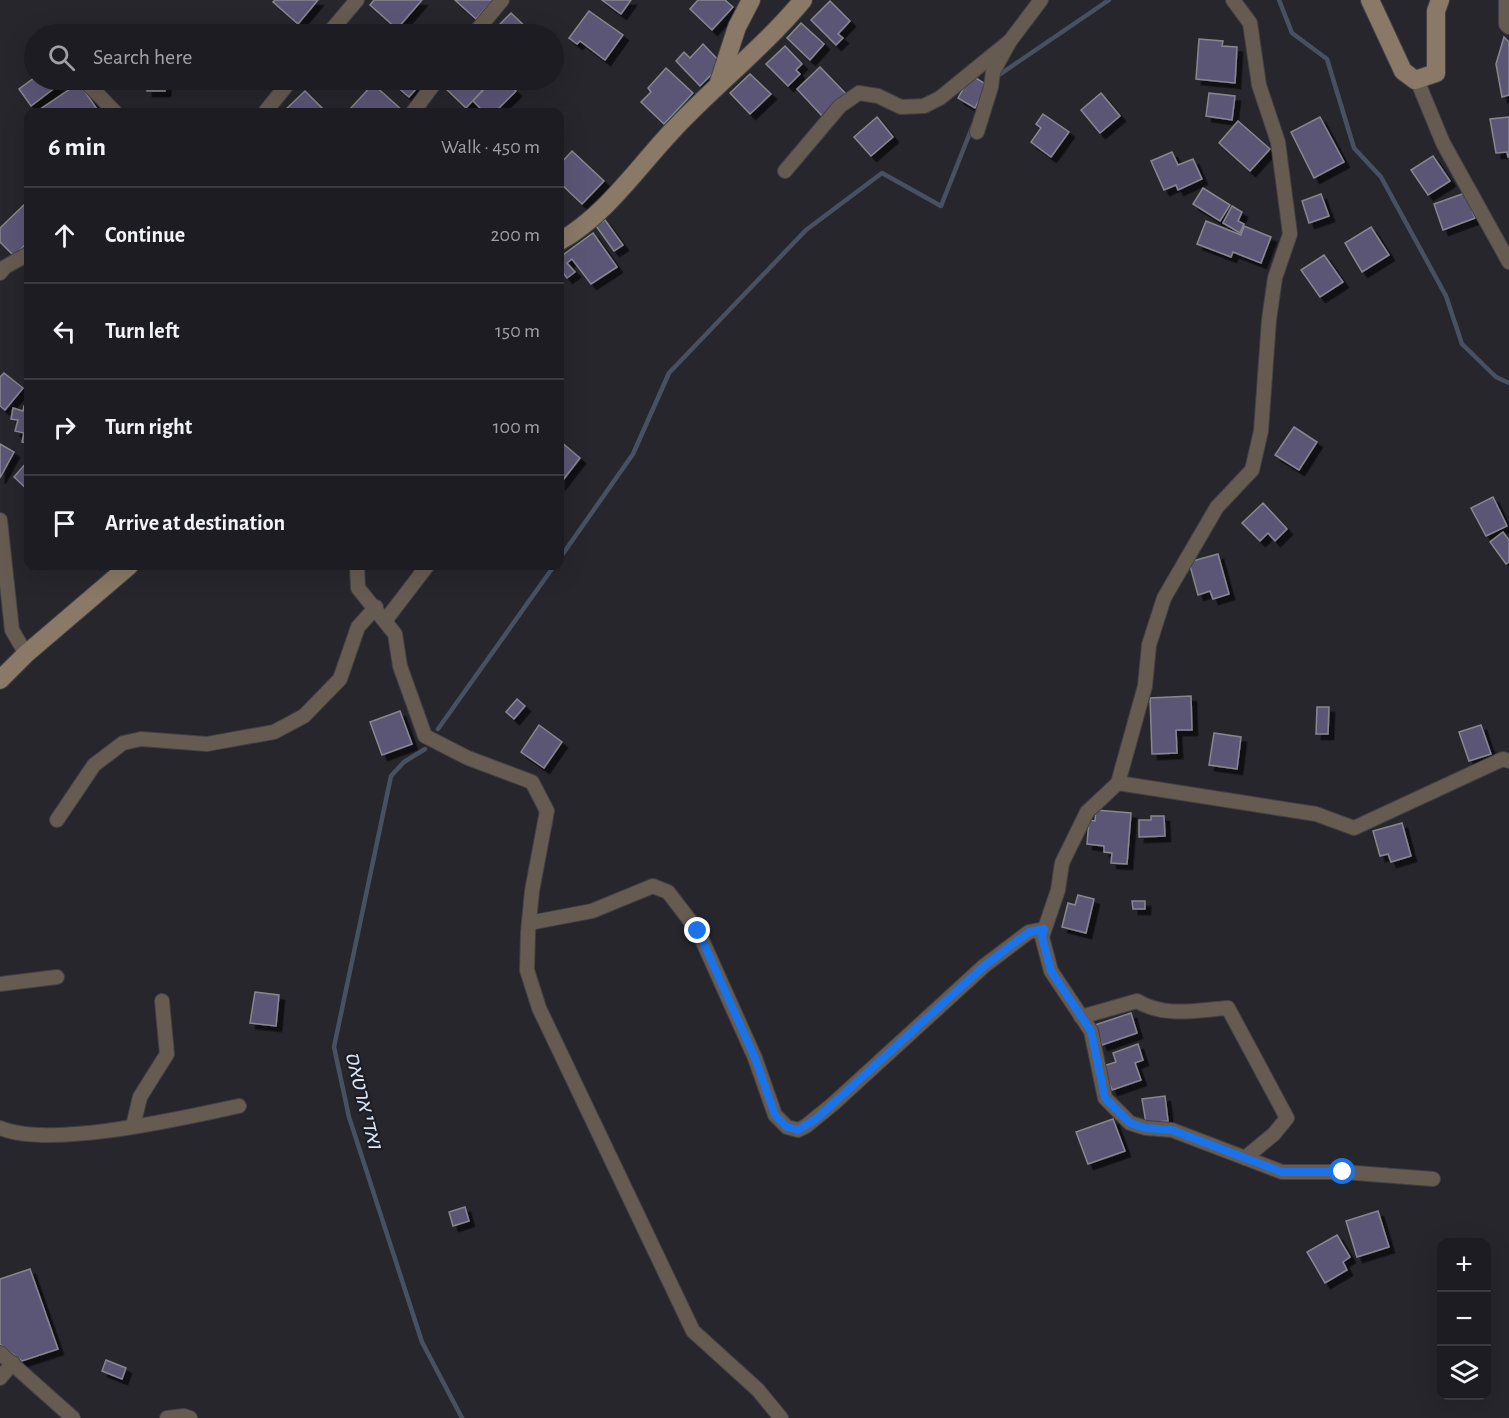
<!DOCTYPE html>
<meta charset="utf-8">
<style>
body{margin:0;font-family:"Alegreya Sans","Noto Sans Hebrew",sans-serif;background:#25252a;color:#f1f3f6}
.controls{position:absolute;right:18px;bottom:18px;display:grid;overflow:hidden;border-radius:12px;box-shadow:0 6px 24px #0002}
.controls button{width:54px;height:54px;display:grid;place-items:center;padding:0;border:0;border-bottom:2px solid #3b3a40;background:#1d1c22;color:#f1f3f6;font:30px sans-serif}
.stop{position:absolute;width:18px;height:18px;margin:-14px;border:4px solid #1a73e8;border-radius:50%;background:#fff}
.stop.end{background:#1a73e8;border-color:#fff;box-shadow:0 2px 6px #0008}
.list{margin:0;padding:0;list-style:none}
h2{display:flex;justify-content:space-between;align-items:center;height:78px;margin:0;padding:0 24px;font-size:26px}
h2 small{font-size:20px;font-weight:400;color:#a0a1a5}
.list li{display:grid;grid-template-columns:39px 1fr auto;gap:18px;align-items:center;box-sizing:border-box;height:96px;padding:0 24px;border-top:2px solid #3b3a40}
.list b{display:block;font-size:22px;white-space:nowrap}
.list em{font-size:20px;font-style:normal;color:#a0a1a5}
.icon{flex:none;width:33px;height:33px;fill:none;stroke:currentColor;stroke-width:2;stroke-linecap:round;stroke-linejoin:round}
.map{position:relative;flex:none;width:1509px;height:1418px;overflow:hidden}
.search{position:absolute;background:#1d1c22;box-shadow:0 6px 24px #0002;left:24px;top:24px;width:540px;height:66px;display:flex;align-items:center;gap:15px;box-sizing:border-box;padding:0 21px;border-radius:33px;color:#a0a1a5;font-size:22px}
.panel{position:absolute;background:#1d1c22;box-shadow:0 6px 24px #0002;left:24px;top:108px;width:540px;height:462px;border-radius:12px}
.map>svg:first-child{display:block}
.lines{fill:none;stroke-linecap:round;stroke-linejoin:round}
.stream{stroke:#475162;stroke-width:4.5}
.building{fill:#5b5676;stroke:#87878f;stroke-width:1.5;filter:url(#shadow)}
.street-casing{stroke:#424148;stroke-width:16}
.secondary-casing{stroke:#424148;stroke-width:20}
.street{stroke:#665b50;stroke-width:14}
.secondary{stroke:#897966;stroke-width:18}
.route{stroke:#1a73e8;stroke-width:8}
.labels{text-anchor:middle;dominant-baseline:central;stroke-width:4.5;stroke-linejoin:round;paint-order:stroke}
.water-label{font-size:20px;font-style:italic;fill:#d6e5fa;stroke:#1d1d23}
</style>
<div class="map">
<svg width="1509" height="1418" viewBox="0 0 1509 1418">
<defs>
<filter id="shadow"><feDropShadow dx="5.5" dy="5.5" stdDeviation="0" flood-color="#0009"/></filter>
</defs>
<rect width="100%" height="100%" fill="#27262d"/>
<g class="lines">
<g class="stream">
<polyline points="1279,0 1292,33 1327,59 1354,148 1381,177 1446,296 1462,344 1496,377 1509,383"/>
<polyline points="996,77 1109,0"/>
<polyline points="560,558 633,454 669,373 806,230 882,173 941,206 973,125"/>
<polyline points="438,729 554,566"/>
<polyline points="425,749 404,762 391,776 334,1047 349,1117 422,1342 462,1418"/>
</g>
</g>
<g class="building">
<polygon points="275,0 318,0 298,24 273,2"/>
<polygon points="374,0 422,0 397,29 370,5"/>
<polygon points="455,0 491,0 492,1 476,19"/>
<polygon points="602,0 631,0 621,14"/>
<polygon points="698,0 725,0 733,7 712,30 690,9"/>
<polygon points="830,1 850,21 838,34 843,38 836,45 811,20"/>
<polygon points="589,11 623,35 605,60 580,41 577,44 569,38"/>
<polygon points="511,13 532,33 530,34 490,34"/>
<polygon points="801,23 824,44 810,60 787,38"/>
<polygon points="1504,37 1509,42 1509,95 1502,97 1496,64"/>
<polygon points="1199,39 1223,41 1222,46 1237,47 1235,83 1196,79"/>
<polygon points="703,44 722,64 700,86 676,61 684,52 690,58"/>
<polygon points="785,46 802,64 796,70 800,74 788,86 766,64"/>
<polygon points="820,67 847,95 823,117 797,89"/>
<polygon points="666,68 693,93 664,124 641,102 651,92 648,88"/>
<polygon points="750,74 771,94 750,114 730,93"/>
<polygon points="971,75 987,85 975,108 958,98"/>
<polygon points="34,78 34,80 65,80 31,106 19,89"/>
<polygon points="147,80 172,80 166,81 165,91 147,91"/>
<polygon points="389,80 424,80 409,97"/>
<polygon points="451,80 492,80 466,108 444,87"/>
<polygon points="493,80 505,80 516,91 495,112 484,112 473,101"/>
<polygon points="79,83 99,112 36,112"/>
<polygon points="373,84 403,111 402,112 352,112 349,110"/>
<polygon points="305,91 323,109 319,112 283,112"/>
<polygon points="1101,93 1120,116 1100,133 1081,110"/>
<polygon points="1209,93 1235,96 1232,120 1206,116"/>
<polygon points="1043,114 1069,132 1051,157 1031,142 1041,128 1036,124"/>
<polygon points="877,117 893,137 871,156 854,137"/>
<polygon points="1320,117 1344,162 1314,178 1291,132"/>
<polygon points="1509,117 1509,157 1508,157 1507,152 1496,153 1490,119"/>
<polygon points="1238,121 1270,149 1250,171 1219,143"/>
<polygon points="572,151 604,181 582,204 560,183 560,164"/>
<polygon points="1172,152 1178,165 1193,159 1202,179 1178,190 1176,185 1164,190 1151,161"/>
<polygon points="1433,156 1450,181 1428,195 1411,170"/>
<polygon points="1203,188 1230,205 1220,221 1193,204"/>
<polygon points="1465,193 1475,218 1443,230 1434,204"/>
<polygon points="1321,194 1329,216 1309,223 1302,201"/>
<polygon points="28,201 28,242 14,256 0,242 0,228"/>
<polygon points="1232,206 1242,212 1238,221 1244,224 1240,233 1223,223"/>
<polygon points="605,220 623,245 614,251 596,226"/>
<polygon points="1206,221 1241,235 1244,226 1271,237 1261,263 1233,252 1231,257 1197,244"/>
<polygon points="1371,227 1389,255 1362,272 1345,243"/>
<polygon points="593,233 617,267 591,284 572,259 567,263 575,272 567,278 560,269 560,257"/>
<polygon points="1324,255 1343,282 1320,297 1301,270"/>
<polygon points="4,373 23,388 5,410 0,406 0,377"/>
<polygon points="24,406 28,407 28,443 22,442 24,433 15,431 18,420 11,419 13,408 23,411"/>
<polygon points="1294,427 1317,442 1299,470 1275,455"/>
<polygon points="560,441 580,458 560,484"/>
<polygon points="0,444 14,452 0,478"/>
<polygon points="27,462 28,464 28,490 14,477"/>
<polygon points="1493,497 1507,526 1486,536 1471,508"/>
<polygon points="1263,503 1287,529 1275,541 1268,533 1260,541 1242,523"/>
<polygon points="1503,532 1509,540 1509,562 1506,564 1490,542"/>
<polygon points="1218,554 1229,594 1213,599 1210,591 1198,595 1189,562"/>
<polygon points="1191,696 1192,730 1176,730 1177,753 1152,754 1150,698"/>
<polygon points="517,699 525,706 514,719 506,712"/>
<polygon points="1317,707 1329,707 1328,734 1316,734"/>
<polygon points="400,711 412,744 382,755 370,722"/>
<polygon points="539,725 562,742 544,768 521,752"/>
<polygon points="1481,725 1491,754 1469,761 1459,732"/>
<polygon points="1214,733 1241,737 1237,769 1209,765"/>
<polygon points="1096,810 1131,813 1127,864 1111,863 1112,853 1104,852 1104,846 1087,844 1089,820 1095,821"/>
<polygon points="1151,816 1164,816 1165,836 1139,837 1139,820 1151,820"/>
<polygon points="1402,823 1411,856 1391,862 1388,854 1380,856 1373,831"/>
<polygon points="1078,895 1094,899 1086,933 1062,927 1068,903 1075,905"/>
<polygon points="1132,901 1145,901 1145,909 1133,909"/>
<polygon points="255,992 279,995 276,1026 250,1023"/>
<polygon points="1131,1013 1137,1033 1102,1045 1095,1025"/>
<polygon points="1138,1044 1143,1060 1135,1063 1141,1080 1112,1090 1103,1066 1116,1062 1113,1053"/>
<polygon points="1165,1096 1168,1121 1146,1123 1142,1099"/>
<polygon points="1113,1119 1125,1151 1088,1164 1076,1132"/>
<polygon points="465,1207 469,1221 453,1226 449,1212"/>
<polygon points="1378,1211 1389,1247 1357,1257 1346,1221"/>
<polygon points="1337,1235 1350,1257 1343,1262 1347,1270 1325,1283 1307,1252"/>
<polygon points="30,1269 58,1349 22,1361 0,1344 0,1279"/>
<polygon points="106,1360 126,1368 122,1379 102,1371"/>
</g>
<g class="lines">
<g class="street-casing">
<g id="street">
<polyline points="1233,0 1250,23 1259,85 1278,142 1290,234 1275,278 1269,320 1261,431 1252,470 1217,507 1164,598 1149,645 1145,686 1118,783 1087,812 1062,863 1058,890 1042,937 1051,971 1091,1031 1105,1098 1130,1123 1146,1128 1172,1130 1282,1172 1343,1172 1433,1179"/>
<polyline points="1506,0 1506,24 1509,27"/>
<polyline points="328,34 357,0"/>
<polyline points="474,34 502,0"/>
<polyline points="84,80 115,112"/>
<polyline points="1417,80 1443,143 1509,262"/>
<polyline points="265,112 291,80"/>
<polyline points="413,112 437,80"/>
<polyline points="977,132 991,87 993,72 1010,41 1041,0"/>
<polyline points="785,171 840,106 859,93 878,96 901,107 924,106 940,98 1010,41"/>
<polyline points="0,273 5,267 28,254"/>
<polyline points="0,520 12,630 26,654"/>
<polyline points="357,566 358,588 395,634 400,666 425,736 468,758 532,782 547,811 532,891 528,932 527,970 539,1008 693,1331 758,1390 781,1418"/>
<polyline points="385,621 427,566"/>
<polyline points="1118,783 1316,814 1354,828 1503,759 1509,761"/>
<polyline points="57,820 94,765 123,743 141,739 207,744 274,732 304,716 340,679 358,627 376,607"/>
<polyline points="529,923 592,911 653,886 668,892 698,931 755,1058 775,1115 787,1127 798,1130 806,1126 833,1104 984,966 1029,932 1044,929"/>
<polyline points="0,984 57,977"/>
<path d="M1081 1017 1137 1001C1166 1018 1196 1010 1228 1008L1287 1118 1274 1134 1245 1158"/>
<polyline points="133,1126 140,1097 167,1054 162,1001"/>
<path d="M0 1128C51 1149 183 1118 239 1106"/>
<polyline points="0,1353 73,1418"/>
<polyline points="0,1378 13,1363"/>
<polyline points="167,1418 184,1416 190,1418"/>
</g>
</g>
<g class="secondary-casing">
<g id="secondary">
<polyline points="1370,0 1403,71 1415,80 1436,73 1436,11 1440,0"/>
<polyline points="719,82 737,27 751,0"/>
<path d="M560 241C606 215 637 168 673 130 715 85 764 47 803 0"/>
<polyline points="0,680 26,654 129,566"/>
</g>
</g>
<use href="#street" class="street"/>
<use href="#secondary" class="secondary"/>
</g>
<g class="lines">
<polyline class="route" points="698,931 755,1058 775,1115 787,1127 798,1130 816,1119 984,966 1029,932 1044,929 1042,937 1051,971 1091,1031 1105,1098 1130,1123 1146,1128 1172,1130 1282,1172 1343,1172"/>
</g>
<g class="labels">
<g class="water-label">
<text transform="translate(363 1100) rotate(76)">ואדי ארטאס</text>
</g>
</g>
</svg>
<div class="controls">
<button>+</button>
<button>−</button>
<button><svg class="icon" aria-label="layers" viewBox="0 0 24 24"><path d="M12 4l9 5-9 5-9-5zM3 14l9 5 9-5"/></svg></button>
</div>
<div class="stop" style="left:1343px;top:1172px"></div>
<div class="stop end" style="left:698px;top:931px"></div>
<div class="search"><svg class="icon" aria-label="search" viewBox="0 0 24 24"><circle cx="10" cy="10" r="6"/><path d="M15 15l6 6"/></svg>Search here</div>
<section class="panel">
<h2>6 min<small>Walk · 450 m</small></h2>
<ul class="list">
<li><svg class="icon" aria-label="ahead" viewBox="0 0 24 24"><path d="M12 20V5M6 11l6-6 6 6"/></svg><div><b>Continue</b></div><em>200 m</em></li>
<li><svg class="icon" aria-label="left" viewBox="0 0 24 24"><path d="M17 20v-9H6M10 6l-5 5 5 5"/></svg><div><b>Turn left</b></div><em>150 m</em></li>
<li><svg class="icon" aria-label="right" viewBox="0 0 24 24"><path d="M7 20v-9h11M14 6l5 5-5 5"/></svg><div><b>Turn right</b></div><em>100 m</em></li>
<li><svg class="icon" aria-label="arrive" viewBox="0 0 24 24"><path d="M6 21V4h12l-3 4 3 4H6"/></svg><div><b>Arrive at destination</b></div></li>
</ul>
</section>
</div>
